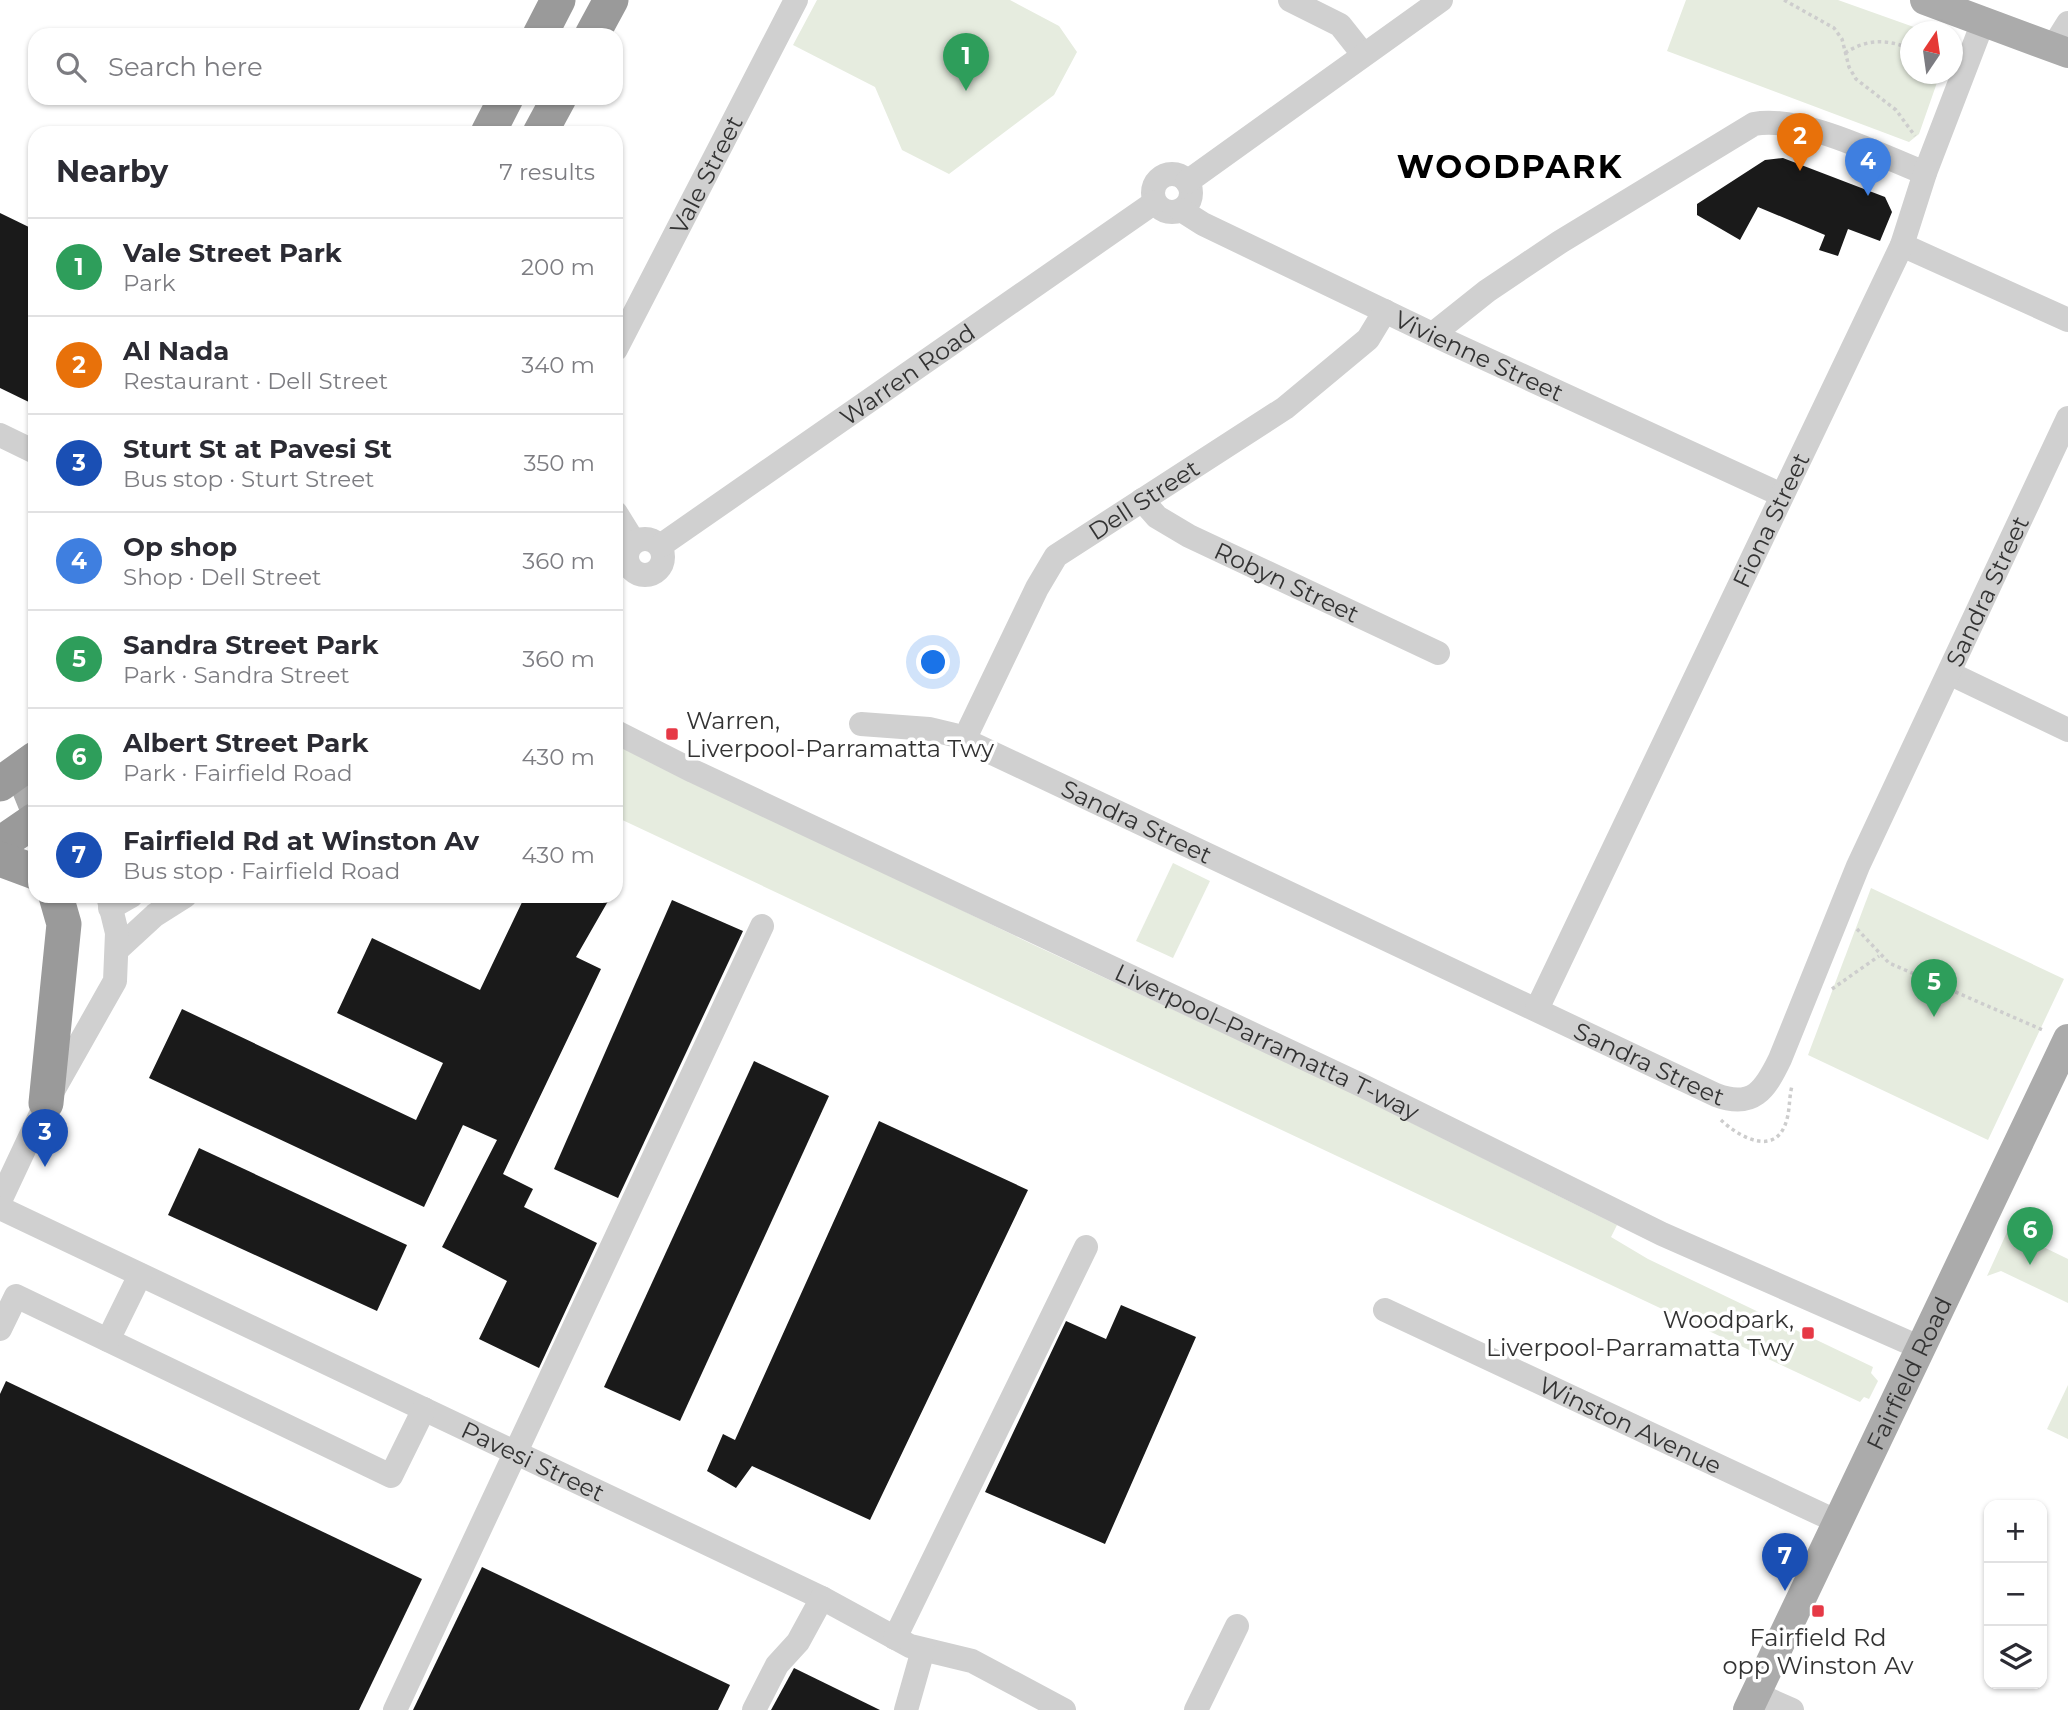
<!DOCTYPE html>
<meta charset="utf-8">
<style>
body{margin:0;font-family:Montserrat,sans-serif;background:#f7f7f7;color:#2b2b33}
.controls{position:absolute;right:21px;bottom:21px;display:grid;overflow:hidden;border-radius:14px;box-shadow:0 2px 5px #0004}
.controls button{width:63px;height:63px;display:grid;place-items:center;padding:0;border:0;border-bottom:2px solid #e1e1e2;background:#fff;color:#2b2b33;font:35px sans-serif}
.compass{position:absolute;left:1900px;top:21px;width:63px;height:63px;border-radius:50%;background:#fff;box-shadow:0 2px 5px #0004;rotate:13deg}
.you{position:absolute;left:934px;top:663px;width:24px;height:24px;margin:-18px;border:5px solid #fff;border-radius:50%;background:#1a73e8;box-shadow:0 0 0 10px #1a73e833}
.badge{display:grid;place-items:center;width:46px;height:46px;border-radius:50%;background:#e63946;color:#fff;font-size:23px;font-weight:700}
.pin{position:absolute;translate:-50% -58px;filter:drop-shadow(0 2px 4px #0008)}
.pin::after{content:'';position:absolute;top:37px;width:24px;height:21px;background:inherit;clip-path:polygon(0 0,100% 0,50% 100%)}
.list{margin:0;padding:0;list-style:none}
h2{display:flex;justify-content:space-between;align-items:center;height:91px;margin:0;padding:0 28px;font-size:30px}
h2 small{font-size:23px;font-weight:400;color:#7c7c81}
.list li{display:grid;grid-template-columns:46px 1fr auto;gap:21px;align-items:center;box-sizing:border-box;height:98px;padding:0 28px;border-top:2px solid #e1e1e2}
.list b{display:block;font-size:26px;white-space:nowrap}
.list p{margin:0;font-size:23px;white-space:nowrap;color:#7c7c81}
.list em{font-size:23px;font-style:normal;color:#7c7c81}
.icon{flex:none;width:38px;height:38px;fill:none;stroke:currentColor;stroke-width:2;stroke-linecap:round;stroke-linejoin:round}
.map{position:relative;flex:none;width:2068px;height:1710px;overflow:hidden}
.search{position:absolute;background:#fff;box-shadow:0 2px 5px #0004;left:28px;top:28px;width:595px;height:77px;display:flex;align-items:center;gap:18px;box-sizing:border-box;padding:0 24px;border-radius:21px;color:#7c7c81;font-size:26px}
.panel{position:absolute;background:#fff;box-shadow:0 2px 5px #0004;left:28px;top:126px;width:595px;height:777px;border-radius:21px}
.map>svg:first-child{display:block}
.green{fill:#e6ecdf}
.building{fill:#1a1a1a}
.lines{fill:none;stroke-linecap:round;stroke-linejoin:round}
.path{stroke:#cdcdcd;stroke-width:3.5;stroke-dasharray:3.5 3.5;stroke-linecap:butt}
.minor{stroke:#d0d0d0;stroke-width:24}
.major{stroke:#ababab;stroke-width:30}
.highway{stroke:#9a9a9a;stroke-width:35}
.poi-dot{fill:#e63946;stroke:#fff;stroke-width:2.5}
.labels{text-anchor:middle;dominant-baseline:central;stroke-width:7;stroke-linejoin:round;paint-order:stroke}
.street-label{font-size:24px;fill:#333;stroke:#fff}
.poi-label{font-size:24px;fill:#333;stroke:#fff;text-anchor:start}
.district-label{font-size:32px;font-weight:bold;letter-spacing:2px;fill:#000;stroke:#fff}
</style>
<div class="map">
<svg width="2068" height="1710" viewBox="0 0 2068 1710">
<rect width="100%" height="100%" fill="#fff"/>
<g class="green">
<polygon points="817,0 1010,0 1059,26 1077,52 1054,95 949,174 902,150 875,87 793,45"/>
<polygon points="1686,0 1838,0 1925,31 1910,32 1910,74 1940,74 1919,134 1909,142 1667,51"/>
<polygon points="616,744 1036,946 1342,1088 1617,1225 1611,1237 1648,1259 1873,1367 1871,1373 1878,1381 1869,1399 1864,1397 1860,1402 616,817"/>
<polygon points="1173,863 1210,881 1173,958 1136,941"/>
<polygon points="1871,888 2064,979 1988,1140 1808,1055"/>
<polygon points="2008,1230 2068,1259 2068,1303 2001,1271 1987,1276"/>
<polygon points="2068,1385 2068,1439 2047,1429"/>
</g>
<g class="building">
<polygon points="1783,158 1885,197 1892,212 1880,241 1848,229 1838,256 1819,250 1825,235 1758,207 1740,240 1697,215 1697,204 1765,160"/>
<polygon points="0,213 35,230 35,405 0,388"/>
<polygon points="525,896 611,896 576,957 601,969 503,1174 533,1189 524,1207 597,1243 539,1368 479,1339 507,1281 442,1247 497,1140 463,1125 424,1207 149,1078 182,1009 416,1120 443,1063 337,1013 372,938 480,990"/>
<polygon points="672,900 743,931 618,1198 554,1169"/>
<polygon points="754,1061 829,1096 680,1421 604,1387"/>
<polygon points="879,1121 1028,1190 870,1520 752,1466 736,1488 707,1471 723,1434 735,1440"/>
<polygon points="199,1148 407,1245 377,1311 168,1215"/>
<polygon points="1121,1305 1196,1337 1105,1544 985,1492 1066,1321 1106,1339"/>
<polygon points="6,1381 422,1579 359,1710 0,1710 0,1394"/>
<polygon points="482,1567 730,1685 718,1710 413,1710"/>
<polygon points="794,1668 880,1710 771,1710"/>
</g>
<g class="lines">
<g class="path">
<polyline points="1784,0 1834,28 1842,39 1849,67 1856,79 1896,110 1915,136"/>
<path d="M1845 53C1867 39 1885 39 1909 48"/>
<polyline points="1857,929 1889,963 2045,1031"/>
<polyline points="1832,989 1879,956"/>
<path d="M1721 1120C1740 1138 1777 1158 1787 1119 1790 1108 1789 1097 1792 1086"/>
</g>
<g class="minor">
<polyline points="1290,0 1340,25 1363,54"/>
<polyline points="2053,47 2068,23"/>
<circle cx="1172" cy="193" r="19"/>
<polyline points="1187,182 1441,0"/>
<path id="s1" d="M1181 210 1203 224 1449 342 1782 495"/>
<polyline points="1902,245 2068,320"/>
<path d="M1433 334 1487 291 1560 242 1754 124C1801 115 1879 155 1925 173"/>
<path id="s2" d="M616 349 796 0"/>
<polyline points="0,435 35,452"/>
<path id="s3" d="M1142 500 1157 517 1189 536 1438 653"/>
<polyline points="616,513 634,542"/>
<circle cx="645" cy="557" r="18"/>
<path id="s4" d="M660 546 1155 202"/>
<polyline points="1951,674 2068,730"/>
<path id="s5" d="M861 724 929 729 954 735 1716 1095C1753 1109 1765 1090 1780 1059L1858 866 2068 418"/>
<path id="s6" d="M616 732 693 771 1361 1085 1662 1234 1921 1348"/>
<path id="s7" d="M964 740 1037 588 1056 556 1285 408 1368 339 1385 311"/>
<polyline points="110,908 131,896"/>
<polyline points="118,949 155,915 185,896"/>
<path id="s8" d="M1537 1009 1902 245 1925 173 1983 22"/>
<polyline points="0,1201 46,1103 115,981 117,933 108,896"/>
<path id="s9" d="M0 1208 822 1598 910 1646 972 1661 1064 1710"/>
<path id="s10" d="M1385 1310 1838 1522"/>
<polyline points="0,1329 16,1296 391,1476 424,1409"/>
<polyline points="108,1340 140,1275"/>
<polyline points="895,1638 1086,1247"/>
<polyline points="1756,1694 1792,1710"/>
<polyline points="395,1710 762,926"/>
<polyline points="754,1710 777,1665 798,1642 822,1598"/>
<polyline points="906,1710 923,1650"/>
<polyline points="1196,1710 1237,1626"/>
</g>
<g class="major">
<polyline points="1925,0 2068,53"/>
<polyline points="20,772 35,809"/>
<path id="s11" d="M1748 1710 2068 1039"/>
</g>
<g class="highway">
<polyline points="540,35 558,0"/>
<polyline points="592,35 611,0"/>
<polyline points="488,133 506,98"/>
<polyline points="540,133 559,98"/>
<polyline points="0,784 35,759"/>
<polyline points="0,844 35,820"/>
<polyline points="0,859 35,872"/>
<polyline points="46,1103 64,924 56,896"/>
</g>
</g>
<g class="poi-dot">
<rect x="665" y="727" width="14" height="14" rx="3.5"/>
<rect x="1801" y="1326" width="14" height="14" rx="3.5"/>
<rect x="1811" y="1604" width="14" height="14" rx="3.5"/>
</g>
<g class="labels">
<g class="street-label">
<text stroke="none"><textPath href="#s2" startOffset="196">Vale Street</textPath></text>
<text stroke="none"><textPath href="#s1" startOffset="332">Vivienne Street</textPath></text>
<text stroke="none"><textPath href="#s4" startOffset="301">Warren Road</textPath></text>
<text stroke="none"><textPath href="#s7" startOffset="310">Dell Street</textPath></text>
<text stroke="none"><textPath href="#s8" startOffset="542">Fiona Street</textPath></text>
<text stroke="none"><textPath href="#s3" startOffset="168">Robyn Street</textPath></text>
<text stroke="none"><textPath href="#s5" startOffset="1533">Sandra Street</textPath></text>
<text stroke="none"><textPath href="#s5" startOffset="296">Sandra Street</textPath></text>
<text stroke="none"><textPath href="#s6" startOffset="721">Liverpool–Parramatta T-way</textPath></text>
<text stroke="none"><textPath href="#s5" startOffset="863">Sandra Street</textPath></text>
<text stroke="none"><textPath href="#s11" startOffset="373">Fairfield Road</textPath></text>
<text stroke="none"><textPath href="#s10" startOffset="271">Winston Avenue</textPath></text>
<text stroke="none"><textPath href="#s9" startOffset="590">Pavesi Street</textPath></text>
</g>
<g class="poi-label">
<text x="686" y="720">Warren,<tspan x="686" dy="28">Liverpool-Parramatta Twy</tspan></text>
<text x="1794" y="1319" text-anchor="end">Woodpark,<tspan x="1794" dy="28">Liverpool-Parramatta Twy</tspan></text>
<text x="1818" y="1637" text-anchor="middle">Fairfield Rd<tspan x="1818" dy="28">opp Winston Av</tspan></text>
</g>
<g class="district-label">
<text x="1510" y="166">WOODPARK</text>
</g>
</g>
</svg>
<div class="controls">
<button>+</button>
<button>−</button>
<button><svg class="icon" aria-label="layers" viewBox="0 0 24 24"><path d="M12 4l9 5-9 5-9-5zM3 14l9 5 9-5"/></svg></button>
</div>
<svg class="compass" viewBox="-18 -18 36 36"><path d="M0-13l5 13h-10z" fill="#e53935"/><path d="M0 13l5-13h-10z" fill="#7c7c81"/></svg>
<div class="you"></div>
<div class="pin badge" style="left:966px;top:91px;background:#2e9e5b">1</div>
<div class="pin badge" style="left:1800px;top:171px;background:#e8710a">2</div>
<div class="pin badge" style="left:45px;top:1167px;background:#1a4fb4">3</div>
<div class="pin badge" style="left:1868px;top:196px;background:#3f7fe0">4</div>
<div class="pin badge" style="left:1934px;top:1017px;background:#2e9e5b">5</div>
<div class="pin badge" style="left:2030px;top:1265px;background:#2e9e5b">6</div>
<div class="pin badge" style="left:1785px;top:1591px;background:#1a4fb4">7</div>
<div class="search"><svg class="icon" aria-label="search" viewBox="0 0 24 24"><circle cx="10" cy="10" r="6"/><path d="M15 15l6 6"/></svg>Search here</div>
<section class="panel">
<h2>Nearby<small>7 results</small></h2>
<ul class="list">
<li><span class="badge" style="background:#2e9e5b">1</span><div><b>Vale Street Park</b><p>Park</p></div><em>200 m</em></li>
<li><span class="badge" style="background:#e8710a">2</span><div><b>Al Nada</b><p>Restaurant · Dell Street</p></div><em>340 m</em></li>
<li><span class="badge" style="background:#1a4fb4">3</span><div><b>Sturt St at Pavesi St</b><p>Bus stop · Sturt Street</p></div><em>350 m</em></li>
<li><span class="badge" style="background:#3f7fe0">4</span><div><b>Op shop</b><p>Shop · Dell Street</p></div><em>360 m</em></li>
<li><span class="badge" style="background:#2e9e5b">5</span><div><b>Sandra Street Park</b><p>Park · Sandra Street</p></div><em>360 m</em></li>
<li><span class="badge" style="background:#2e9e5b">6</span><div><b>Albert Street Park</b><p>Park · Fairfield Road</p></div><em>430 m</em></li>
<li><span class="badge" style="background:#1a4fb4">7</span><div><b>Fairfield Rd at Winston Av</b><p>Bus stop · Fairfield Road</p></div><em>430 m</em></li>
</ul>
</section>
</div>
